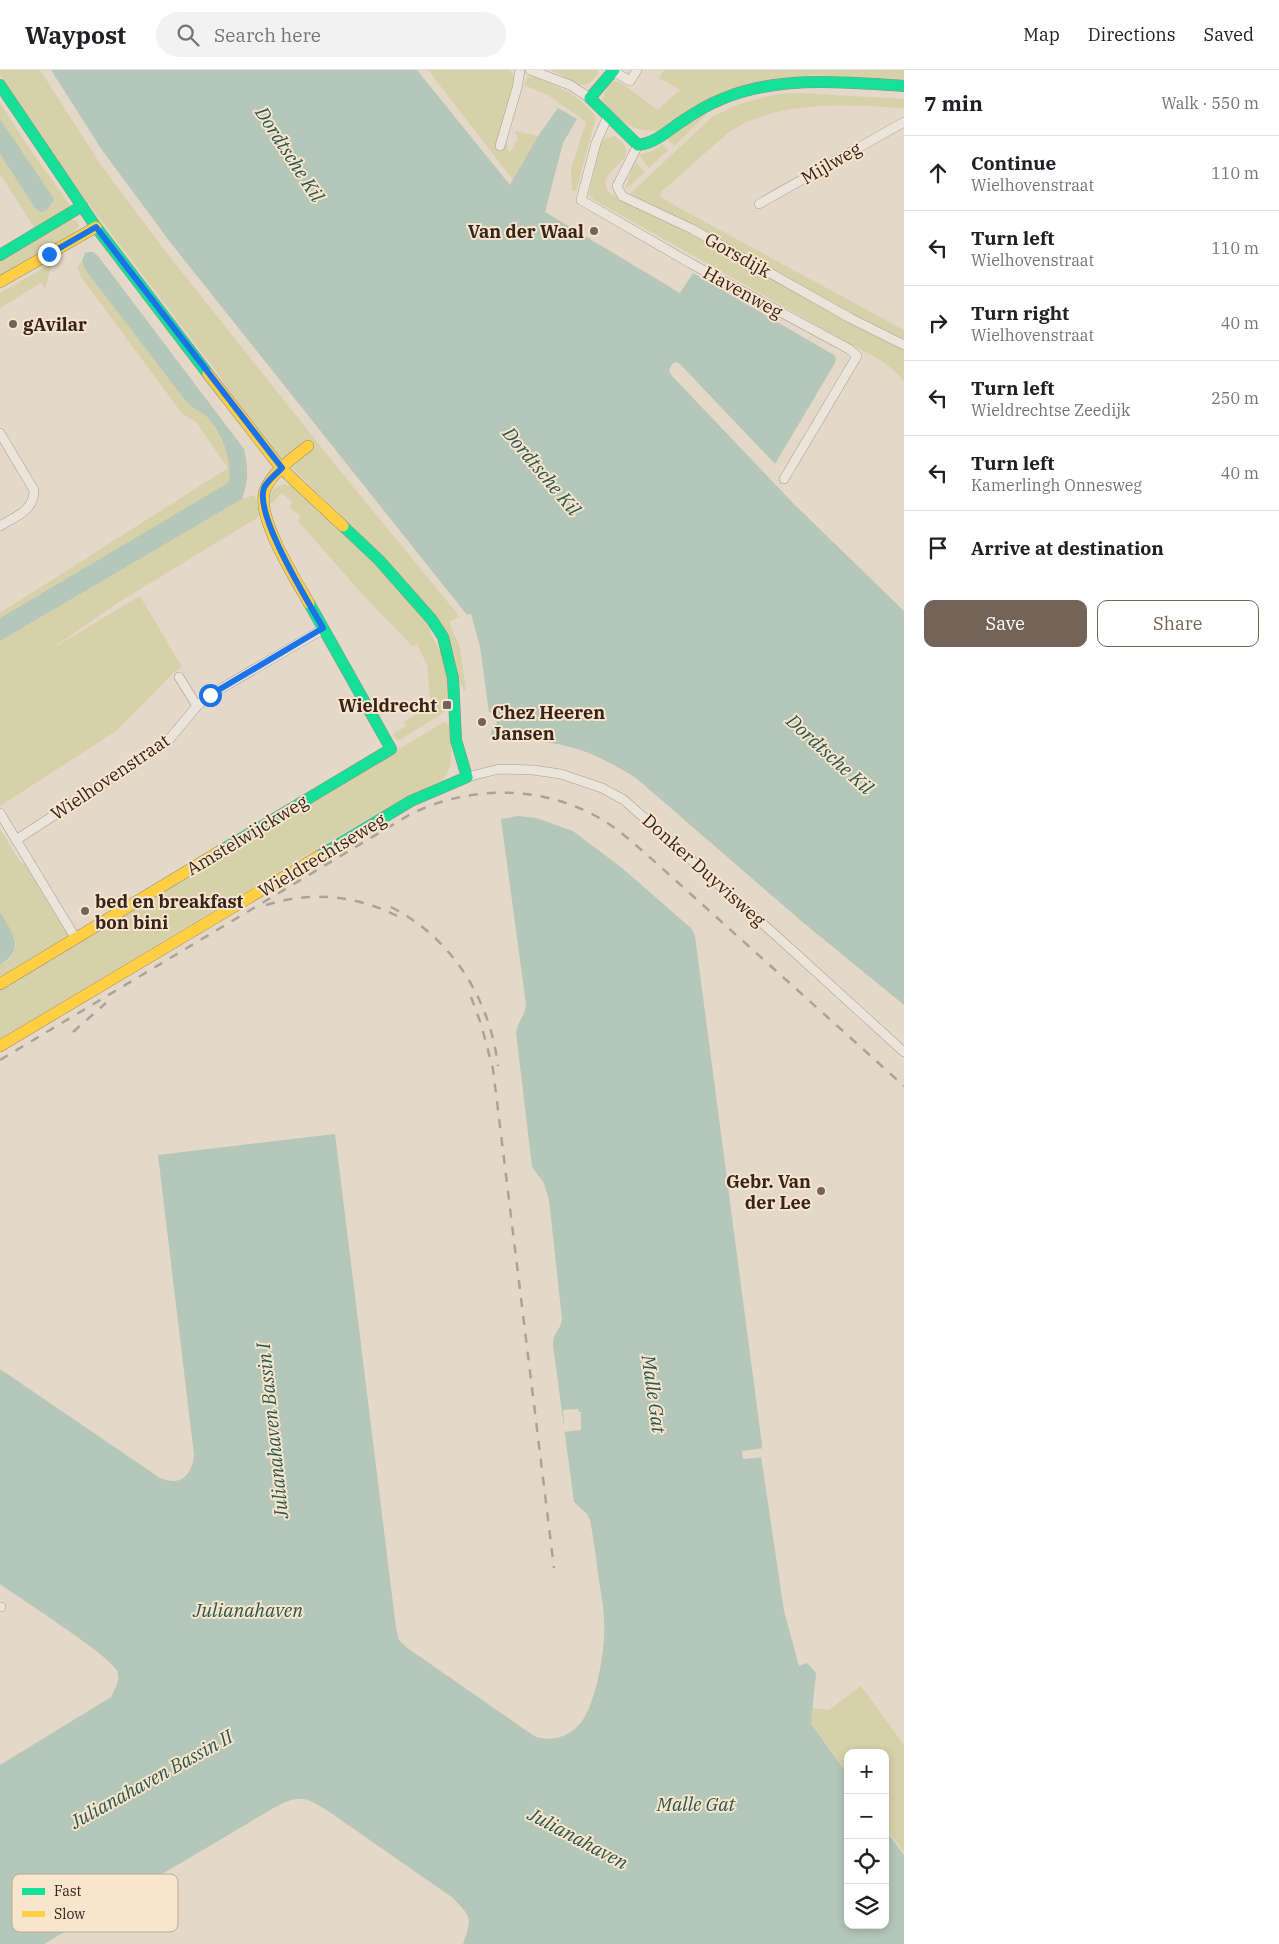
<!DOCTYPE html>
<meta charset="utf-8">
<style>
body{margin:0;font-family:"IBM Plex Serif",serif;background:#f2f2f2;color:#202124}
.controls{position:absolute;right:15px;bottom:15px;display:grid;overflow:hidden;border-radius:10px;box-shadow:0 2px 8px #0003}
.controls button{width:45px;height:45px;display:grid;place-items:center;padding:0;border:0;border-bottom:1px solid #e0e0e0;background:#fff;color:#202124;font:25px sans-serif}
.stop{position:absolute;width:15px;height:15px;margin:-11px;border:4px solid #1a73e8;border-radius:50%;background:#fff}
.stop.end{background:#1a73e8;border-color:#fff;box-shadow:0 1px 5px #0008}
.list{margin:0;padding:0;list-style:none}
h2{display:flex;justify-content:space-between;align-items:center;height:65px;margin:0;padding:0 20px;font-size:21px}
h2 small{font-size:16px;font-weight:400;color:#757577}
.list li{display:grid;grid-template-columns:32px 1fr auto;gap:15px;align-items:center;box-sizing:border-box;height:75px;padding:0 20px;border-top:1px solid #e0e0e0}
.list b{display:block;font-size:19px;white-space:nowrap}
.list p{margin:0;font-size:16px;white-space:nowrap;color:#757577}
.list em{font-size:16px;font-style:normal;color:#757577}
.actions{display:flex;gap:10px;padding:15px 20px}
.actions a{flex:1;padding:11px 0;border:1px solid #736358;border-radius:10px;text-align:center;font-size:18px;color:#736358}
.actions .main{background:#736358;color:#fff}
.icon{flex:none;width:28px;height:28px;fill:none;stroke:currentColor;stroke-width:2;stroke-linecap:round;stroke-linejoin:round}
.map{position:relative;flex:none;width:904px;height:1874px;overflow:hidden}
header{display:flex;align-items:center;gap:30px;box-sizing:border-box;height:70px;padding:0 25px;background:#fff;border-bottom:1px solid #e0e0e0}
header strong{font-size:24px}
nav{display:flex;gap:28px;margin-inline-start:auto;font-size:18px}
.search{width:350px;height:45px;background:#f2f2f2;display:flex;align-items:center;gap:12px;box-sizing:border-box;padding:0 18px;border-radius:28px;color:#757577;font-size:19px}
main{display:flex}
aside{flex:1;background:#fff}
.map>svg:first-child{display:block}
.green{fill:#d7d1aa}
.water{fill:#b5c7b9}
.pier{fill:#e4d8c8}
.lines{fill:none;stroke-linecap:round;stroke-linejoin:round}
.street-casing{stroke:#a89d92;stroke-width:10}
.fast-casing{stroke:#988d82;stroke-width:12}
.slow-casing{stroke:#988d82;stroke-width:12}
.street{stroke:#ebe4db;stroke-width:9}
.fast{stroke:#16e098;stroke-width:11}
.slow{stroke:#ffcf43;stroke-width:11}
.rail{stroke:#aaa39c;stroke-width:2.5;stroke-dasharray:9 9;stroke-linecap:butt}
.route{stroke:#1a73e8;stroke-width:6}
.poi-dot{fill:#736358;stroke:#f7e5cd;stroke-width:2}
.labels{text-anchor:middle;dominant-baseline:central;stroke-width:4;stroke-linejoin:round;paint-order:stroke}
.street-label{font-size:18px;fill:#36241b;stroke:#f7e5cd}
.poi-label{font-size:18px;font-weight:bold;fill:#36241b;stroke:#f7e5cd;text-anchor:end}
.water-label{font-size:19px;font-style:italic;fill:#29574e;stroke:#f7e5cd}
.key{fill:#f7e5cd;stroke:#bdab98;stroke-width:1}
.key-label{font-size:14px;fill:#36241b}
</style>
<header>
<strong>Waypost</strong>
<div class="search"><svg class="icon" aria-label="search" viewBox="0 0 24 24"><circle cx="10" cy="10" r="6"/><path d="M15 15l6 6"/></svg>Search here</div>
<nav><a>Map</a><a>Directions</a><a>Saved</a></nav>
</header>
<main>
<div class="map">
<svg width="904" height="1874" viewBox="0 0 904 1874">
<rect width="100%" height="100%" fill="#e4d8c8"/>
<!-- green -->
<g class="green">
<path d="M 0,0 L 40,0 L 101,95 L 166,182 L 337,397 L 460,547 L 449,552 L 460,578 L 466,620 L 463,620 L 463,616 L 461,616 L 455,588 L 447,564 L 380,483 L 288,394 L 254,358 L 218,304 L 75,116 L 9,19 L 0,5 Z"/>
<path d="M 428,0 L 510,0 L 515,7 L 503,52 L 509,84 L 518,69 L 515,61 L 538,66 L 513,110 Z"/>
<path d="M 550,0 L 599,0 C 587,29 569,7 550,0 Z"/>
<path d="M 664,0 L 904,0 L 904,11 L 816,5 L 777,9 L 658,61 C 633,62 615,50 602,29 L 608,17 L 614,11 L 621,13 L 658,40 L 675,24 L 681,20 L 659,8 Z"/>
<path d="M 532,7 C 556,14 581,26 596,47 L 576,121 L 572,121 L 571,99 L 586,52 L 548,25 L 524,15 L 527,8 Z"/>
<path d="M 799,23 L 904,29 L 904,38 C 847,35 779,29 729,62 L 661,122 L 660,126 L 672,134 L 904,260 L 904,272 L 630,124 L 712,47 L 737,35 L 757,29 L 779,24 Z"/>
<path d="M 0,32 L 25,72 L 72,138 L 36,160 L 0,104 L 0,84 L 35,138 L 52,135 L 54,131 L 0,49 Z"/>
<path d="M 707,42 L 705,46 L 674,76 L 667,68 Z"/>
<path d="M 615,66 L 625,75 L 626,86 L 609,104 L 605,113 L 607,120 L 611,124 L 717,177 L 904,278 L 904,311 C 892,297 880,289 863,281 L 594,130 L 589,124 L 590,118 L 600,75 L 606,68 Z"/>
<path d="M 662,74 L 668,80 L 649,98 L 639,85 L 652,81 Z"/>
<path d="M 634,90 L 645,102 L 627,118 L 626,117 Z"/>
<path d="M 67,150 L 76,150 L 79,156 L 71,166 L 0,208 L 0,191 Z"/>
<path d="M 82,192 L 84,198 L 178,321 L 211,351 L 221,369 L 229,390 L 231,399 L 229,413 L 0,548 L 0,543 L 228,398 L 196,352 L 183,344 L 178,338 L 81,207 L 77,197 L 79,194 Z"/>
<path d="M 52,193 L 45,219 L 41,213 L 0,238 L 0,223 Z"/>
<path d="M 284,414 L 293,417 L 371,490 L 429,556 L 430,562 L 439,579 L 444,584 L 448,605 L 449,639 L 400,670 L 396,669 L 393,664 L 406,656 L 404,652 L 431,636 L 427,595 L 417,574 L 413,577 L 363,525 L 298,451 L 301,447 L 289,436 L 293,432 L 281,423 L 272,434 L 269,431 C 269,422 275,417 284,414 Z"/>
<path d="M 255,425 L 260,446 L 119,532 L 48,581 L 140,526 L 182,597 L 173,603 L 116,661 L 0,736 L 0,571 L 242,429 Z"/>
<path d="M 444,652 L 450,655 C 451,671 455,701 441,711 L 406,727 L 360,753 L 0,969 L 0,918 Z"/>
<path d="M 0,759 L 20,792 L 25,794 L 68,865 L 67,870 L 0,909 L 0,895 L 10,889 L 16,876 L 15,869 L 0,842 Z"/>
<path d="M 861,1616 L 904,1675 L 904,1782 L 885,1756 L 885,1683 L 848,1683 L 848,1704 L 811,1652 L 812,1638 L 829,1640 Z"/>
</g>
<!-- water -->
<g class="water">
<path d="M 51,0 L 417,0 L 510,115 L 538,66 L 558,38 L 577,49 L 563,73 L 545,142 L 680,223 L 693,203 L 834,285 L 836,289 L 835,293 L 775,394 L 680,294 L 676,292 L 672,294 L 669,300 L 672,306 L 794,434 L 904,541 L 904,935 L 800,850 L 636,708 C 618,697 599,686 580,680 C 551,670 520,669 490,667 L 492,659 L 497,653 L 496,645 L 489,642 L 480,577 L 471,544 L 467,545 L 170,172 L 102,80 Z"/>
<path d="M 0,49 L 52,126 L 54,131 L 46,141 L 40,142 L 35,138 L 0,84 Z"/>
<path d="M 88,182 L 93,182 L 98,186 L 244,379 C 248,397 249,410 242,429 L 0,571 L 0,548 L 228,413 C 235,396 220,359 207,347 C 202,342 196,340 191,336 C 186,332 182,326 178,321 L 84,198 L 82,191 L 85,183 Z"/>
<path d="M 518,746 L 536,748 L 573,761 L 622,798 L 692,859 L 695,866 L 762,1375 L 761,1386 L 784,1541 L 799,1596 L 807,1593 L 816,1603 L 811,1653 L 848,1705 L 848,1855 L 885,1855 L 885,1759 L 904,1785 L 904,1874 L 463,1874 C 472,1848 472,1848 453,1828 L 328,1741 C 307,1728 301,1724 277,1736 L 44,1874 L 0,1874 L 0,1695 L 111,1627 C 115,1619 121,1610 117,1601 C 111,1586 19,1528 0,1514 L 0,1299 L 160,1408 C 181,1417 192,1405 194,1385 L 158,1085 L 335,1064 L 396,1558 L 399,1570 L 406,1577 L 534,1666 C 553,1673 573,1666 584,1648 C 597,1627 606,1576 604,1552 C 604,1538 601,1524 599,1510 C 596,1490 594,1470 590,1450 L 587,1444 L 574,1432 L 553,1275 C 553,1262 561,1260 562,1249 L 549,1130 L 544,1113 L 532,1097 L 516,962 C 518,952 525,945 526,935 L 501,749 Z"/>
<path d="M 0,842 C 12,863 27,878 0,895 Z"/>
</g>
<!-- pier -->
<g class="pier">
<path d="M 578,1339 L 579,1342 L 581,1342 L 581,1360 L 562,1362 L 561,1355 L 564,1355 L 563,1340 Z"/>
<path d="M 765,1378 L 764,1387 L 743,1389 L 742,1381 Z"/>
</g>
<g class="lines">
<!-- street casing -->
<g class="street-casing">
<g id="street">
<path d="M 530,0 L 570,15 L 590,28"/>
<path d="M 613,1 L 630,11 L 637,0"/>
<path d="M 608,46 L 596,73 L 581,130 L 690,193 L 849,279 L 857,286 L 784,409"/>
<path d="M 638,75 L 617,116 L 622,126 L 692,159 L 850,248 L 904,275"/>
<path d="M 500,76 L 517,18 L 520,0"/>
<path d="M 759,134 L 904,52"/>
<path d="M 0,363 L 34,420 C 34,441 16,446 0,456"/>
<path d="M 179,607 L 197,636"/>
<path d="M 467,707 L 499,699 L 533,700 L 561,704 L 602,718 L 624,730 L 781,870 L 904,982"/>
<path d="M 0,743 L 76,869"/>
<path d="M 16,770 L 167,672 L 197,636 L 210,625 L 323,559"/>
<path d="M 0,1537 L 1,1537"/>
</g>
</g>
<!-- fast casing -->
<g class="fast-casing">
<g id="fast">
<path d="M 614,0 L 590,28 L 638,75 C 656,73 667,61 681,52 C 694,43 707,35 722,29 C 779,5 844,12 904,16"/>
<path d="M 0,15 L 96,157 L 208,304"/>
<path d="M 0,185 L 82,136"/>
<path d="M 222,780 L 391,679 L 309,533"/>
<path d="M 319,786 L 411,731 L 467,707 L 456,670 L 453,608 L 443,567 L 432,550 L 379,490 L 343,456"/>
</g>
</g>
<!-- slow casing -->
<g class="slow-casing">
<g id="slow">
<path d="M 0,212 L 96,157"/>
<path d="M 208,304 L 281,398 L 343,456"/>
<path d="M 308,376 C 293,388 273,401 265,420 C 255,446 296,510 309,533"/>
<path d="M 0,914 L 222,780"/>
<path d="M 0,976 L 319,786"/>
</g>
</g>
<!-- street -->
<use href="#street" class="street"/>
<!-- fast -->
<use href="#fast" class="fast"/>
<!-- slow -->
<use href="#slow" class="slow"/>
<!-- rail -->
<g class="rail">
<path d="M 266,835 C 310,821 356,825 397,846"/>
<path d="M 391,837 C 452,868 490,929 498,996"/>
<path d="M 471,927 L 481,954 L 493,999 L 554,1498"/>
<path d="M 73,962 L 106,933"/>
<path d="M 0,990 L 409,745 C 472,713 550,715 609,754 C 625,765 639,778 654,791 L 904,1016"/>
</g>
</g>
<g class="lines">
<!-- route -->
<path class="route" d="M 49,184 L 96,157 L 282,398 C 276,404 267,411 264,418 C 254,445 309,533 323,558 L 210,625"/>
</g>
<!-- markers -->
<g class="poi-dot">
<circle cx="594" cy="161" r="5"/>
<circle cx="13" cy="254" r="5"/>
<rect x="442" y="630" width="10" height="10" rx="2.5"/>
<circle cx="482" cy="652" r="5"/>
<circle cx="85" cy="841" r="5"/>
<circle cx="821" cy="1121" r="5"/>
</g>
<g class="labels">
<!-- street labels -->
<g class="street-label">
<text transform="translate(831 93) rotate(-30)">Mijlweg</text>
<text transform="translate(738 185) rotate(29)">Gorsdijk</text>
<text transform="translate(743 222) rotate(29)">Havenweg</text>
<text transform="translate(110 707) rotate(-34)">Wielhovenstraat</text>
<text transform="translate(247 765) rotate(-31)">Amstelwijckweg</text>
<text transform="translate(322 785) rotate(-31)">Wieldrechtseweg</text>
<text transform="translate(704 800) rotate(42)">Donker Duyvisweg</text>
</g>
<!-- poi labels -->
<g class="poi-label">
<text x="584" y="161">Van der Waal</text>
<text x="23" y="254" text-anchor="start">gAvilar</text>
<text x="437" y="635">Wieldrecht</text>
<text x="492" y="642" text-anchor="start">Chez Heeren<tspan x="492" dy="21">Jansen</tspan></text>
<text x="95" y="831" text-anchor="start">bed en breakfast<tspan x="95" dy="21">bon bini</tspan></text>
<text x="811" y="1111">Gebr. Van<tspan x="811" dy="21">der Lee</tspan></text>
</g>
<!-- water labels -->
<g class="water-label">
<text transform="translate(290 84) rotate(57)">Dordtsche Kil</text>
<text transform="translate(542 401) rotate(50)">Dordtsche Kil</text>
<text transform="translate(830 684) rotate(42)">Dordtsche Kil</text>
<text transform="translate(654 1324) rotate(82)">Malle Gat</text>
<text transform="translate(272 1361) rotate(-96)">Julianahaven Bassin I</text>
<text x="248" y="1540">Julianahaven</text>
<text transform="translate(151 1709) rotate(-29)">Julianahaven Bassin II</text>
<text x="696" y="1734">Malle Gat</text>
<text transform="translate(578 1768) rotate(28)">Julianahaven</text>
</g>
</g>
<!-- legend -->
<rect x="12" y="1804" width="166" height="58" rx="8" class="key"/>
<rect x="22" y="1818" width="23" height="7" fill="#16e098"/>
<rect x="22" y="1841" width="23" height="6" fill="#ffcf43"/>
<g class="key-label">
<text x="54" y="1826">Fast</text>
<text x="54" y="1849">Slow</text>
</g>
</svg>
<div class="controls">
<button>+</button>
<button>−</button>
<button><svg class="icon" aria-label="locate" viewBox="0 0 24 24"><circle cx="12" cy="12" r="6"/><path d="M12 2v4M12 18v4M2 12h4M18 12h4"/></svg></button>
<button><svg class="icon" aria-label="layers" viewBox="0 0 24 24"><path d="M12 4l9 5-9 5-9-5zM3 14l9 5 9-5"/></svg></button>
</div>
<div class="stop" style="left:210px;top:625px"></div>
<div class="stop end" style="left:49px;top:184px"></div>
</div>
<aside>
<h2>7 min<small>Walk · 550 m</small></h2>
<ul class="list">
<li><svg class="icon" aria-label="ahead" viewBox="0 0 24 24"><path d="M12 20V5M6 11l6-6 6 6"/></svg><div><b>Continue</b><p>Wielhovenstraat</p></div><em>110 m</em></li>
<li><svg class="icon" aria-label="left" viewBox="0 0 24 24"><path d="M17 20v-9H6M10 6l-5 5 5 5"/></svg><div><b>Turn left</b><p>Wielhovenstraat</p></div><em>110 m</em></li>
<li><svg class="icon" aria-label="right" viewBox="0 0 24 24"><path d="M7 20v-9h11M14 6l5 5-5 5"/></svg><div><b>Turn right</b><p>Wielhovenstraat</p></div><em>40 m</em></li>
<li><svg class="icon" aria-label="left" viewBox="0 0 24 24"><path d="M17 20v-9H6M10 6l-5 5 5 5"/></svg><div><b>Turn left</b><p>Wieldrechtse Zeedijk</p></div><em>250 m</em></li>
<li><svg class="icon" aria-label="left" viewBox="0 0 24 24"><path d="M17 20v-9H6M10 6l-5 5 5 5"/></svg><div><b>Turn left</b><p>Kamerlingh Onnesweg</p></div><em>40 m</em></li>
<li><svg class="icon" aria-label="arrive" viewBox="0 0 24 24"><path d="M6 21V4h12l-3 4 3 4H6"/></svg><div><b>Arrive at destination</b></div></li>
</ul>
<div class="actions"><a class="main">Save</a><a>Share</a></div>
</aside>
</main>
